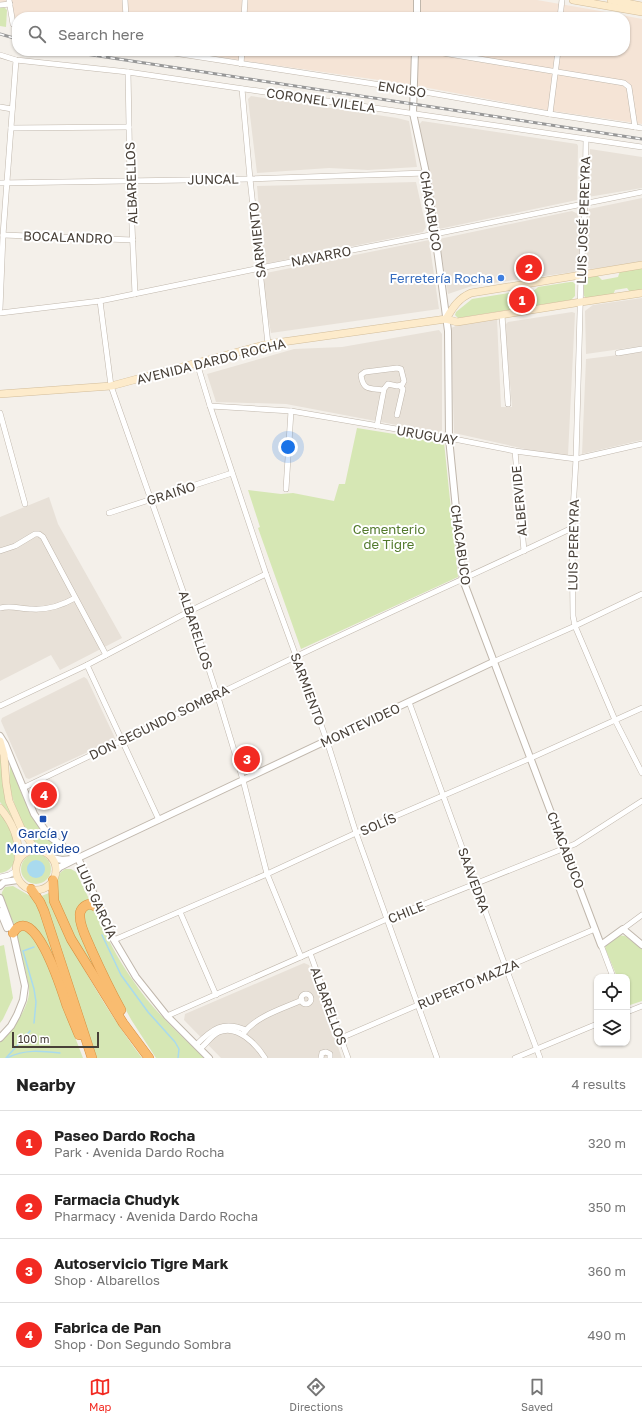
<!DOCTYPE html>
<meta charset="utf-8">
<style>
body{margin:0;font-family:"Golos Text",sans-serif;background:#f6f6f6;color:#222}
.controls{position:absolute;right:12px;bottom:12px;display:grid;overflow:hidden;border-radius:8px;box-shadow:0 1px 3px #0004}
.controls button{width:36px;height:36px;display:grid;place-items:center;padding:0;border:0;border-bottom:1px solid #e0e0e0;background:#fff;color:#222;font:20px sans-serif}
.scale{position:absolute;left:12px;bottom:10px;width:87px;box-sizing:border-box;padding-left:4px;border:2px solid #484038;border-top:0;font-size:11px;line-height:14px;white-space:nowrap;color:#484038;-webkit-text-stroke:3px #fff;paint-order:stroke}
.you{position:absolute;left:288px;top:447px;width:14px;height:14px;margin:-10px;border:3px solid #fff;border-radius:50%;background:#1a73e8;box-shadow:0 0 0 6px #1a73e833}
.badge{display:grid;place-items:center;width:26px;height:26px;border-radius:50%;background:#f22a22;color:#fff;font-size:13px;font-weight:700}
.pin{position:absolute;translate:-50% -50%;border:2px solid #fff;box-shadow:0 1px 4px #0006}
.list{margin:0;padding:0;list-style:none}
h2{display:flex;justify-content:space-between;align-items:center;height:52px;margin:0;padding:0 16px;font-size:17px}
h2 small{font-size:13px;font-weight:400;color:#767676}
.list li{display:grid;grid-template-columns:26px 1fr auto;gap:12px;align-items:center;box-sizing:border-box;height:64px;padding:0 16px;border-top:1px solid #e0e0e0}
.list b{display:block;font-size:15px;white-space:nowrap}
.list p{margin:0;font-size:13px;white-space:nowrap;color:#767676}
.list em{font-size:13px;font-style:normal;color:#767676}
.icon{flex:none;width:22px;height:22px;fill:none;stroke:currentColor;stroke-width:2;stroke-linecap:round;stroke-linejoin:round}
.map{position:relative;flex:none;width:642px;height:1058px;overflow:hidden}
.search{position:absolute;background:#fff;box-shadow:0 1px 3px #0004;left:12px;right:12px;top:12px;height:44px;display:flex;align-items:center;gap:10px;box-sizing:border-box;padding:0 14px;border-radius:16px;color:#767676;font-size:15px}
.sheet{height:308px;background:#fff}
nav{display:flex;justify-content:space-around;align-items:center;box-sizing:border-box;height:56px;border-top:1px solid #e0e0e0;background:#fff;font-size:11px;color:#767676}
nav a{display:grid;justify-items:center;gap:2px}
nav .on{color:#f22a22}
.map>svg:first-child{display:block}
.residential{fill:#e8e1d8}
.commercial{fill:#f5e4d6}
.green{fill:#d6e7b4}
.water{fill:#a9daee}
.lines{fill:none;stroke-linecap:round;stroke-linejoin:round}
.stream{stroke:#a9daee;stroke-width:1.5}
.minor-casing{stroke:#c0b7ac;stroke-width:6}
.tertiary-casing{stroke:#c0b7ac;stroke-width:8}
.secondary-casing{stroke:#d2bd9b;stroke-width:8}
.motorway-casing{stroke:#d88f3f;stroke-width:10}
.minor{stroke:#fff;stroke-width:5}
.tertiary{stroke:#fff;stroke-width:6}
.secondary{stroke:#fdebcb;stroke-width:7}
.motorway{stroke:#f9bc70;stroke-width:9}
.rail-casing{stroke:#989898;stroke-width:3}
.rail{stroke:#fff;stroke-width:1.5;stroke-dasharray:4.5;stroke-linecap:butt}
.shop-dot{fill:#3f7fe0;stroke:#fff;stroke-width:1.5}
.transit-dot{fill:#1a4fb4;stroke:#fff;stroke-width:1.5}
.labels{text-anchor:middle;dominant-baseline:central;stroke-width:4;stroke-linejoin:round;paint-order:stroke}
.street-label{font-size:13px;fill:#484038;stroke:#fff}
.shop-label{font-size:13px;fill:#366cbe;stroke:#fff;text-anchor:end}
.park-label{font-size:13px;fill:#52792c;stroke:#fff}
.transit-label{font-size:13px;fill:#164399;stroke:#fff}
</style>
<div class="map">
<svg width="642" height="1058" viewBox="0 0 642 1058">
<rect width="100%" height="100%" fill="#f4f0ea"/>
<!-- residential -->
<g class="residential">
<path d="M 251,96 L 397,118 L 409,121 L 417,167 L 368,170 L 329,168 L 257,173 L 248,99 Z"/>
<path d="M 422,121 L 577,144 L 578,146 L 577,200 L 439,229 L 419,125 Z"/>
<path d="M 590,149 L 642,157 L 642,188 L 588,197 Z"/>
<path d="M 416,182 L 426,227 L 423,232 L 264,264 L 257,186 Z"/>
<path d="M 642,198 L 642,263 L 591,269 L 586,267 L 589,209 Z"/>
<path d="M 572,211 L 578,214 L 581,271 L 472,286 L 448,294 L 439,239 Z"/>
<path d="M 429,240 L 439,309 L 271,333 L 261,277 L 266,273 Z"/>
<path d="M 642,298 L 642,346 L 586,354 L 585,311 L 593,305 Z"/>
<path d="M 572,312 L 575,313 L 568,455 L 565,458 L 454,433 L 451,328 L 458,325 L 497,319 L 501,407 L 512,407 L 505,325 L 508,322 Z"/>
<path d="M 439,330 L 442,334 L 442,430 L 439,433 L 286,404 L 216,402 L 207,374 L 294,349 L 342,347 Z"/>
<path d="M 642,352 L 642,440 L 582,454 L 586,359 Z"/>
<path d="M 49,497 L 58,524 L 122,638 L 60,670 L 51,655 L 0,681 L 0,517 Z"/>
<path d="M 84,677 L 87,679 L 115,738 L 114,740 L 29,779 L 26,778 L 1,721 L 2,718 Z"/>
<path d="M 304,963 L 309,965 L 342,1058 L 221,1058 L 184,1020 L 185,1014 Z"/>
</g>
<!-- commercial -->
<path class="commercial" d="M 0,0 L 537,0 L 606,12 L 642,19 L 642,124 L 546,110 L 407,84 L 238,60 L 184,51 L 625,51 L 625,17 L 17,17 L 17,23 L 15,22 L 12,2 L 0,2 Z"/>
<!-- green -->
<g class="green">
<path d="M 0,7 L 4,7 L 7,10 L 6,27 L 0,26 Z"/>
<path d="M 642,268 L 642,290 L 630,292 L 627,288 L 615,290 L 613,295 L 586,298 L 584,296 L 583,281 L 588,277 L 597,275 L 602,280 L 618,277 L 620,271 Z"/>
<path d="M 570,282 L 573,282 L 575,284 L 575,296 L 571,300 L 458,318 L 455,315 L 456,312 L 472,299 L 509,293 C 516,296 534,293 538,287 Z"/>
<path d="M 357,428 L 444,442 L 458,577 L 301,649 L 258,528 L 260,527 L 248,490 L 281,494 L 293,493 L 334,501 L 339,484 L 345,484 Z"/>
<path d="M 0,752 L 3,777 L 18,826 L 17,827 L 11,816 L 0,802 Z"/>
<path d="M 10,765 C 19,786 27,811 41,830 C 48,840 61,844 66,854 L 65,855 C 55,857 54,848 46,845 C 43,844 39,844 36,844 C 24,831 13,804 10,787 C 9,779 10,772 10,765 Z"/>
<path d="M 0,813 C 5,820 12,829 14,838 C 18,852 17,871 0,873 Z"/>
<circle cx="36" cy="869" r="15"/>
<path d="M 65,869 L 71,869 L 76,872 L 91,903 L 79,907 L 99,978 L 82,953 L 56,900 L 56,888 L 57,878 L 61,872 Z"/>
<path d="M 13,886 L 32,897 L 36,902 L 63,978 L 37,934 L 15,926 L 1,897 L 2,892 L 5,887 Z"/>
<path d="M 49,893 L 49,901 C 75,956 105,1009 142,1058 L 96,1058 L 39,897 Z"/>
<path d="M 86,908 L 93,908 L 95,912 C 106,935 117,958 132,979 C 151,1009 179,1033 204,1058 L 156,1058 L 132,1021 L 109,980 L 83,924 L 84,910 Z"/>
<path d="M 26,928 L 37,942 L 56,983 L 57,990 L 83,1058 L 0,1058 L 0,1042 C 12,1032 30,1006 29,990 C 28,975 20,953 16,938 L 16,932 Z"/>
<path d="M 618,935 L 625,936 L 642,949 L 642,1001 L 630,1005 L 627,1002 L 627,977 L 617,977 L 605,948 L 607,944 Z"/>
<path d="M 4,945 L 13,998 L 3,1019 L 0,1023 L 0,946 Z"/>
</g>
<!-- water -->
<circle class="water" cx="36" cy="869" r="9"/>
<g class="lines">
<!-- stream -->
<g class="stream">
<path d="M 102,935 L 121,975 L 148,1012 L 175,1042 L 179,1049 L 178,1058"/>
<path d="M 34,1023 L 36,1002 L 34,989 L 23,951 L 34,947"/>
<path d="M 6,1058 L 30,1031"/>
<path d="M 7,1058 C 24,1049 42,1051 60,1053"/>
</g>
<!-- minor casing -->
<g class="minor-casing">
<g id="minor">
<path d="M 9,0 L 13,24 L 17,27"/>
<path d="M 125,0 L 126,17"/>
<path d="M 0,5 L 10,4"/>
<path d="M 244,17 L 245,0"/>
<path d="M 560,17 L 562,0"/>
<path d="M 161,51 L 413,90 L 550,114 L 642,128"/>
<path d="M 431,51 L 624,83 L 629,87 L 635,127"/>
<path d="M 0,55 L 16,60 L 128,72 L 642,147"/>
<path d="M 241,64 L 242,51"/>
<path d="M 128,72 L 130,180 L 135,294"/>
<path d="M 242,89 L 250,179 L 268,344"/>
<path d="M 0,107 L 12,109"/>
<path d="M 550,114 L 558,51"/>
<path d="M 11,128 L 129,127"/>
<path d="M 586,139 L 585,203 L 581,275 L 576,459 L 572,528 L 573,616 L 575,626 L 615,720 L 642,773"/>
<path d="M 0,183 L 250,179 L 426,173"/>
<path d="M 3,235 L 133,240"/>
<path d="M 100,301 L 111,386 L 190,611 L 217,694 L 243,780 L 267,874 L 301,957"/>
<path d="M 0,309 L 3,235 L 16,60"/>
<path d="M 0,313 L 100,301 L 260,268 L 435,234 L 642,192"/>
<path d="M 502,315 L 508,404"/>
<path d="M 618,353 L 642,349"/>
<path d="M 197,363 L 210,406 L 266,574 L 327,741 L 356,833 L 437,1058"/>
<path d="M 210,406 L 291,411 L 449,438 L 515,451 L 576,459 L 642,444"/>
<path d="M 0,413 L 25,504"/>
<path d="M 397,415 L 403,389 L 400,386"/>
<path d="M 377,426 L 384,389 L 388,384 L 397,386 L 402,385 L 404,381 L 401,369 L 397,368 L 365,372 L 361,375 C 363,391 370,388 384,390"/>
<path d="M 515,451 L 524,551"/>
<path d="M 286,489 L 291,411"/>
<path d="M 109,513 L 232,473"/>
<path d="M 0,551 L 15,546 L 35,534 L 39,534 L 43,537 L 106,655"/>
<path d="M 0,608 C 11,605 21,609 32,609 C 48,610 61,606 75,598"/>
<path d="M 493,662 L 575,626 L 642,594"/>
<path d="M 87,665 L 159,820"/>
<path d="M 409,702 L 506,968 L 540,1058"/>
<path d="M 0,706 L 87,665 L 190,611 L 266,574"/>
<path d="M 23,788 C 114,745 204,700 295,657 C 387,613 480,572 572,528"/>
<path d="M 0,877 L 9,875 L 16,871"/>
<path d="M 180,912 L 216,995"/>
<path d="M 623,929 L 642,915"/>
<path d="M 114,940 L 267,874 L 356,833 L 531,758 L 642,708"/>
<path d="M 601,945 L 613,977"/>
<path d="M 310,953 L 348,1058"/>
<circle cx="306" cy="999" r="5"/>
<path d="M 627,1012 L 642,1006"/>
<path d="M 167,1016 L 387,919 L 575,844 L 642,801"/>
<path d="M 243,1034 C 256,1016 282,1009 302,1000"/>
<path d="M 341,1038 L 595,929"/>
<path d="M 196,1045 C 212,1029 223,1020 246,1030"/>
<path d="M 200,1049 C 206,1044 212,1035 219,1032 C 237,1024 256,1044 265,1058"/>
<path d="M 321,1058 L 322,1053 L 326,1052 L 330,1054 L 330,1058"/>
<path d="M 515,1058 L 597,1024"/>
</g>
</g>
<!-- tertiary casing -->
<g class="tertiary-casing">
<g id="tertiary">
<path d="M 417,17 L 417,0"/>
<path d="M 415,51 L 413,113 L 426,173 L 435,234 L 448,331 L 449,438 L 463,580 L 601,945 L 623,929 L 642,945"/>
<path d="M 0,736 L 5,744 L 34,814 L 49,836 L 78,858 L 114,940 L 136,977 L 167,1016 L 209,1058"/>
<path d="M 52,858 L 62,860 L 72,859"/>
<path d="M 56,871 L 60,867 L 78,858 L 493,662"/>
<path d="M 0,886 L 4,882 L 18,880"/>
<path d="M 0,898 L 13,933 L 25,986 L 23,1000 L 17,1015 L 11,1026 L 0,1038"/>
<path d="M 0,911 L 7,928"/>
</g>
</g>
<!-- secondary casing -->
<g class="secondary-casing">
<g id="secondary">
<path d="M 573,0 L 642,12"/>
<path d="M 611,0 L 642,6"/>
<path d="M 446,319 C 453,307 459,298 471,293 L 642,265"/>
<path d="M 0,394 L 111,386 L 268,344 L 446,319 L 457,322 L 581,302 L 642,293"/>
<path d="M 0,741 L 4,755 L 6,783 L 9,801 L 21,828 L 35,849"/>
<path d="M 0,808 C 13,823 20,839 18,859"/>
<circle cx="36" cy="870" r="20"/>
</g>
</g>
<!-- motorway casing -->
<g class="motorway-casing">
<g id="motorway">
<path d="M 53,880 L 54,901 L 71,939 L 123,1023 L 149,1058"/>
<path d="M 31,889 L 40,902 L 44,911 L 92,1058"/>
<path d="M 99,908 L 90,904 C 84,905 79,910 80,917 C 80,927 87,939 91,949 C 100,969 110,990 121,1010"/>
<path d="M 13,933 C 34,899 63,994 67,1006 C 71,1016 75,1025 79,1035"/>
</g>
</g>
<!-- minor -->
<use href="#minor" class="minor"/>
<!-- tertiary -->
<use href="#tertiary" class="tertiary"/>
<!-- secondary -->
<use href="#secondary" class="secondary"/>
<!-- motorway -->
<use href="#motorway" class="motorway"/>
<!-- rail casing -->
<g class="rail-casing">
<g id="rail">
<path d="M 0,34 L 17,39"/>
<path d="M 66,51 L 642,139"/>
</g>
</g>
<!-- rail -->
<use href="#rail" class="rail"/>
</g>
<!-- markers -->
<circle class="shop-dot" cx="501" cy="278" r="4"/>
<rect class="transit-dot" x="39" y="815" width="8" height="8" rx="2"/>
<g class="labels">
<!-- street labels -->
<g class="street-label">
<text transform="translate(402 89) rotate(9)">ENCISO</text>
<text transform="translate(321 100) rotate(8)">CORONEL VILELA</text>
<text transform="translate(213 179) rotate(-1)">JUNCAL</text>
<text transform="translate(131 183) rotate(-92)">ALBARELLOS</text>
<text transform="translate(431 211) rotate(81)">CHACABUCO</text>
<text transform="translate(583 220) rotate(-88)">LUIS JOSÉ PEREYRA</text>
<text transform="translate(68 237) rotate(2)">BOCALANDRO</text>
<text transform="translate(257 240) rotate(-96)">SARMIENTO</text>
<text transform="translate(321 256) rotate(-11)">NAVARRO</text>
<text transform="translate(211 361) rotate(-14)">AVENIDA DARDO ROCHA</text>
<text transform="translate(427 435) rotate(10)">URUGUAY</text>
<text transform="translate(171 493) rotate(-18)">GRAIÑO</text>
<text transform="translate(519 501) rotate(-95)">ALBERVIDE</text>
<text transform="translate(461 545) rotate(82)">CHACABUCO</text>
<text transform="translate(573 545) rotate(-89)">LUIS PEREYRA</text>
<text transform="translate(196 630) rotate(72)">ALBARELLOS</text>
<text transform="translate(308 689) rotate(70)">SARMIENTO</text>
<text transform="translate(159 722) rotate(-26)">DON SEGUNDO SOMBRA</text>
<text transform="translate(360 725) rotate(-25)">MONTEVIDEO</text>
<text transform="translate(378 824) rotate(-23)">SOLÍS</text>
<text transform="translate(566 850) rotate(69)">CHACABUCO</text>
<text transform="translate(474 880) rotate(70)">SAAVEDRA</text>
<text transform="translate(97 901) rotate(66)">LUIS GARCÍA</text>
<text transform="translate(406 912) rotate(-22)">CHILE</text>
<text transform="translate(468 984) rotate(-23)">RUPERTO MAZZA</text>
<text transform="translate(329 1006) rotate(70)">ALBARELLOS</text>
</g>
<!-- shop labels -->
<g class="shop-label">
<text x="493" y="278">Ferretería Rocha</text>
</g>
<!-- park labels -->
<g class="park-label">
<text x="389" y="529">Cementerio<tspan x="389" dy="15">de Tigre</tspan></text>
</g>
<!-- transit labels -->
<g class="transit-label">
<text x="43" y="833">García y<tspan x="43" dy="15">Montevideo</tspan></text>
</g>
</g>
</svg>
<div class="controls">
<button><svg class="icon" aria-label="locate" viewBox="0 0 24 24"><circle cx="12" cy="12" r="6"/><path d="M12 2v4M12 18v4M2 12h4M18 12h4"/></svg></button>
<button><svg class="icon" aria-label="layers" viewBox="0 0 24 24"><path d="M12 4l9 5-9 5-9-5zM3 14l9 5 9-5"/></svg></button>
</div>
<div class="scale">100 m</div>
<div class="you"></div>
<div class="pin badge" style="left:522px;top:300px">1</div>
<div class="pin badge" style="left:529px;top:268px">2</div>
<div class="pin badge" style="left:247px;top:759px">3</div>
<div class="pin badge" style="left:44px;top:795px">4</div>
<div class="search"><svg class="icon" aria-label="search" viewBox="0 0 24 24"><circle cx="10" cy="10" r="6"/><path d="M15 15l6 6"/></svg>Search here</div>
</div>
<section class="sheet">
<h2>Nearby<small>4 results</small></h2>
<ul class="list">
<li><span class="badge">1</span><div><b>Paseo Dardo Rocha</b><p>Park · Avenida Dardo Rocha</p></div><em>320 m</em></li>
<li><span class="badge">2</span><div><b>Farmacia Chudyk</b><p>Pharmacy · Avenida Dardo Rocha</p></div><em>350 m</em></li>
<li><span class="badge">3</span><div><b>Autoservicio Tigre Mark</b><p>Shop · Albarellos</p></div><em>360 m</em></li>
<li><span class="badge">4</span><div><b>Fabrica de Pan</b><p>Shop · Don Segundo Sombra</p></div><em>490 m</em></li>
</ul>
</section>
<nav>
<a class="on"><svg class="icon" aria-label="map" viewBox="0 0 24 24"><path d="M3 6l6-2 6 2 6-2v14l-6 2-6-2-6 2zM9 4v14M15 6v14"/></svg>Map</a>
<a><svg class="icon" aria-label="directions" viewBox="0 0 24 24"><path d="M12 3l9 9-9 9-9-9zM9 14v-3h6M13 9l2 2-2 2"/></svg>Directions</a>
<a><svg class="icon" aria-label="saved" viewBox="0 0 24 24"><path d="M7 4h10v16l-5-4-5 4z"/></svg>Saved</a>
</nav>
